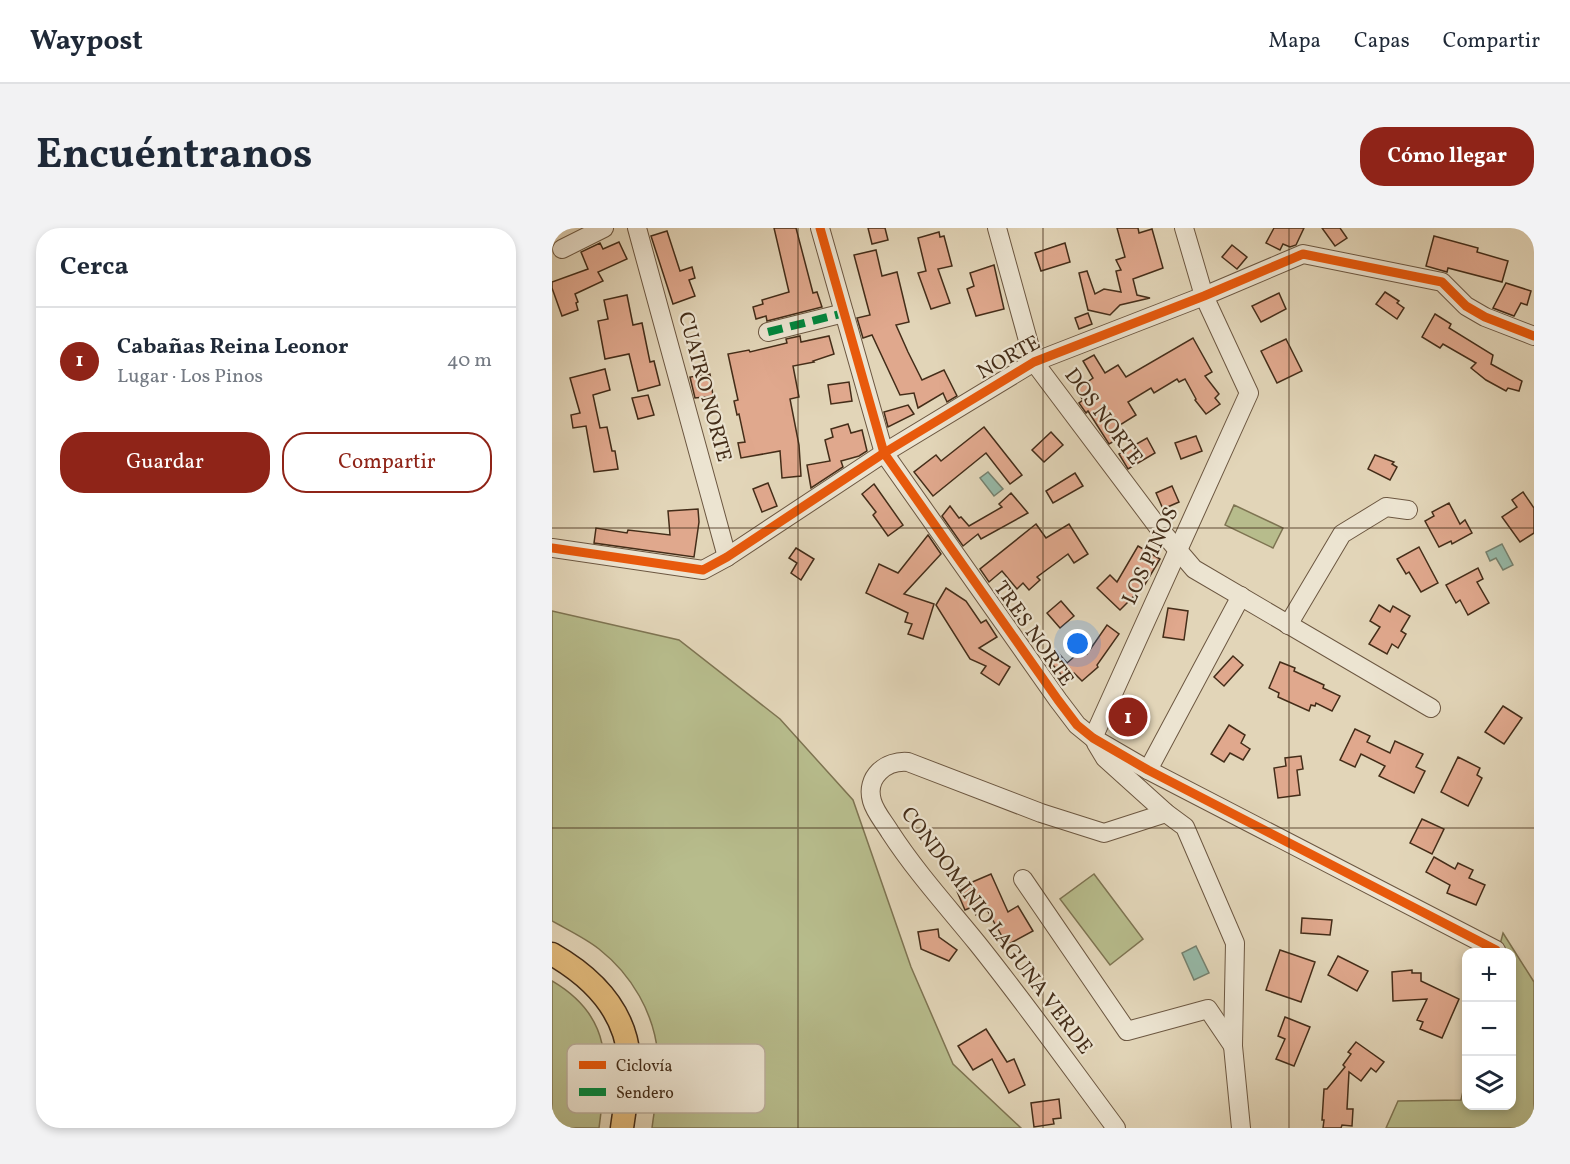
<!DOCTYPE html>
<html lang="es">
<meta charset="utf-8">
<style>
body{margin:0;font-family:Vollkorn,serif;background:#f2f2f3;color:#1f2937}
.controls{position:absolute;right:18px;bottom:18px;display:grid;overflow:hidden;border-radius:12px;box-shadow:0 3px 9px #0003}
.controls button{width:54px;height:54px;display:grid;place-items:center;padding:0;border:0;border-bottom:2px solid #e0e1e3;background:#fff;color:#1f2937;font:30px sans-serif}
.you{position:absolute;left:526px;top:416px;width:21px;height:21px;margin:-15px;border:4px solid #fff;border-radius:50%;background:#1a73e8;box-shadow:0 0 0 9px #1a73e833}
.badge{display:grid;place-items:center;width:39px;height:39px;border-radius:50%;background:#8f2418;color:#fff;font-size:20px;font-weight:700}
.pin{position:absolute;translate:-50% -50%;border:3px solid #fff;box-shadow:0 2px 6px #0006}
.list{margin:0;padding:0;list-style:none}
h2{display:flex;justify-content:space-between;align-items:center;height:78px;margin:0;padding:0 24px;font-size:26px}
h2 small{font-size:20px;font-weight:400;color:#747a83}
.list li{display:grid;grid-template-columns:39px 1fr auto;gap:18px;align-items:center;box-sizing:border-box;height:108px;padding:0 24px;border-top:2px solid #e0e1e3}
.list b{display:block;font-size:22px;white-space:nowrap}
.list p{margin:0;font-size:20px;white-space:nowrap;color:#747a83}
.list em{font-size:20px;font-style:normal;color:#747a83}
.actions{display:flex;gap:12px;padding:18px 24px}
.actions a{flex:1;padding:14px 0;border:2px solid #8f2418;border-radius:24px;text-align:center;font-size:21px;color:#8f2418}
.actions .main{background:#8f2418;color:#fff}
.icon{flex:none;width:33px;height:33px;fill:none;stroke:currentColor;stroke-width:2;stroke-linecap:round;stroke-linejoin:round}
.map{position:relative;flex:none;width:982px;height:900px;overflow:hidden;border-radius:24px}
header{display:flex;align-items:center;gap:36px;box-sizing:border-box;height:84px;padding:0 30px;background:#fff;border-bottom:2px solid #e0e1e3}
header strong{font-size:28px}
nav{display:flex;gap:33px;margin-inline-start:auto;font-size:21px}
.intro{display:flex;align-items:center;justify-content:space-between;box-sizing:border-box;height:144px;padding:0 36px}
h1{margin:0;font-size:42px}
.button{padding:15px 27px;border-radius:24px;background:#8f2418;color:#fff;font-size:21px;font-weight:700}
main{display:flex;gap:36px;padding:0 36px}
aside{flex:1;background:#fff;border-radius:24px;box-shadow:0 3px 9px #0003}
.map>svg:first-child{display:block}
.green{fill:#b7bc8c;stroke:#7e7452;stroke-width:1.5}
.water{fill:#96b9a8;stroke:#75816f;stroke-width:1.5}
.lines{fill:none;stroke-linecap:round;stroke-linejoin:round}
.stream{stroke:#75816f;stroke-width:4.5}
.building{fill:#e0a88d;stroke:#442d19;stroke-width:1.5}
.minor-casing{stroke:#6c5741;stroke-width:20}
.major-casing{stroke:#442d19;stroke-width:25}
.minor{stroke:#ece4d1;stroke-width:18}
.major{stroke:#e1ba7c;stroke-width:22}
.quiet{stroke:#00873e;stroke-width:8;stroke-dasharray:15 8;stroke-linecap:butt}
.cycleway-casing{stroke:#ece4d1;stroke-width:13}
.cycleway{stroke:#e8590c;stroke-width:9}
.grid{fill:none;stroke:#442d19;stroke-width:1.5;stroke-opacity:0.55}
.labels{text-anchor:middle;dominant-baseline:central;stroke-width:4.5;stroke-linejoin:round;paint-order:stroke}
.street-label{font-size:21px;fill:#442d19;stroke:#ece4d1}
.key{fill:#ece4d1;stroke:#baad9a;stroke-width:1.5}
.key-label{font-size:16px;fill:#442d19}
</style>
<header>
<strong>Waypost</strong>
<nav><a>Mapa</a><a>Capas</a><a>Compartir</a></nav>
</header>
<div class="intro"><h1>Encuéntranos</h1><a class="button">Cómo llegar</a></div>
<main>
<aside>
<h2>Cerca<small></small></h2>
<ul class="list">
<li><span class="badge">1</span><div><b>Cabañas Reina Leonor</b><p>Lugar · Los Pinos</p></div><em>40 m</em></li>
</ul>
<div class="actions"><a class="main">Guardar</a><a>Compartir</a></div>
</aside>
<div class="map">
<svg width="982" height="900" viewBox="0 0 982 900">
<rect width="100%" height="100%" fill="#e2d5b8"/>
<filter id="stains"><feTurbulence type="fractalNoise" baseFrequency=".00333" numOctaves="4"/><feColorMatrix values="0 0 0 0 .2 0 0 0 0 .09 0 0 0 0 .02 0 0 0 .5 -.17"/></filter>
<radialGradient id="worn" r=".72"><stop offset=".6" stop-color="#630" stop-opacity="0"/><stop offset="1" stop-color="#630" stop-opacity=".3"/></radialGradient>
<!-- green -->
<g class="green">
<path d="M 682,277 L 731,300 L 721,320 L 673,297 Z"/>
<path d="M 0,383 L 127,412 L 228,491 L 301,572 L 359,739 L 401,836 L 469,900 L 100,900 C 103,876 108,851 106,827 C 102,785 80,747 47,721 C 33,710 16,702 0,693 Z"/>
<path d="M 542,646 L 591,711 L 558,737 L 508,671 Z"/>
<path d="M 951,705 L 982,754 L 982,900 L 834,900 L 846,873 L 909,872 L 914,850 L 915,878 L 960,878 L 960,724 L 946,724 Z"/>
<path d="M 0,753 C 63,790 55,837 47,900 L 0,900 Z"/>
</g>
<!-- water -->
<g class="water">
<path d="M 436,244 L 451,261 L 442,268 L 428,250 Z"/>
<path d="M 950,316 L 961,337 L 951,342 L 944,330 L 938,333 L 934,324 Z"/>
<path d="M 644,718 L 657,745 L 642,752 L 630,725 Z"/>
</g>
<g class="lines">
<!-- stream -->
<path class="stream" d="M 0,5 L 10,0"/>
</g>
<!-- building -->
<g class="building">
<path d="M 222,0 L 244,0 L 261,65 L 265,64 L 270,79 L 215,93 L 214,88 L 204,91 L 201,79 L 211,76 L 210,72 L 237,64 Z"/>
<path d="M 316,0 L 333,0 L 336,12 L 320,16 Z"/>
<path d="M 565,0 L 586,0 L 587,5 L 600,1 L 611,40 L 581,51 L 585,67 L 598,70 L 568,77 L 558,87 L 536,82 L 527,45 L 535,43 L 543,66 L 552,61 L 569,64 L 564,43 L 569,42 L 564,32 L 573,29 Z"/>
<path d="M 722,0 L 752,0 L 744,17 L 738,19 L 731,16 L 728,22 L 714,15 Z"/>
<path d="M 770,0 L 788,0 L 795,10 L 783,18 Z"/>
<path d="M 115,3 L 128,43 L 140,39 L 143,50 L 137,52 L 143,68 L 121,76 L 99,8 Z"/>
<path d="M 387,4 L 388,9 L 392,8 L 400,38 L 386,41 L 398,75 L 379,81 L 366,45 L 374,43 L 366,10 Z"/>
<path d="M 882,8 L 926,20 L 925,24 L 956,33 L 950,54 L 896,40 L 895,44 L 874,38 Z"/>
<path d="M 67,14 L 75,31 L 46,44 L 51,53 L 23,66 L 26,74 L 24,75 L 26,82 L 10,88 L 0,60 L 0,54 L 36,41 L 29,24 L 48,15 L 51,21 Z"/>
<path d="M 513,15 L 518,34 L 489,43 L 483,25 Z"/>
<path d="M 680,17 L 695,29 L 685,41 L 670,29 Z"/>
<path d="M 324,22 L 330,48 L 345,44 L 357,94 L 344,97 L 356,124 L 370,152 L 392,142 L 405,168 L 395,174 L 391,165 L 366,180 L 362,165 L 348,167 L 320,107 L 311,110 L 305,90 L 318,87 L 302,27 Z"/>
<path d="M 442,37 L 452,81 L 424,88 L 415,61 L 422,58 L 418,45 Z"/>
<path d="M 954,55 L 979,63 L 975,77 L 969,75 L 962,88 L 941,80 Z"/>
<path d="M 833,64 L 847,73 L 845,75 L 852,80 L 845,91 L 824,76 Z"/>
<path d="M 727,65 L 734,81 L 709,94 L 700,78 Z"/>
<path d="M 75,67 L 81,97 L 90,95 L 98,134 L 102,133 L 108,157 L 86,163 L 77,126 L 53,131 L 46,93 L 56,91 L 52,72 Z"/>
<path d="M 536,85 L 540,96 L 527,101 L 523,90 Z"/>
<path d="M 883,86 L 899,96 L 897,100 L 941,127 L 939,136 L 970,153 L 967,163 L 956,160 L 954,163 L 934,152 L 919,140 L 924,135 L 891,116 L 888,120 L 870,109 Z"/>
<path d="M 248,108 L 249,114 L 277,108 L 282,126 L 261,133 L 262,134 L 241,138 L 247,169 L 238,171 L 247,217 L 249,248 L 230,250 L 228,223 L 189,230 L 186,215 L 193,214 L 187,186 L 185,187 L 182,173 L 186,172 L 176,126 L 197,122 L 198,124 L 235,115 L 234,111 Z"/>
<path d="M 641,110 L 660,144 L 653,148 L 667,166 L 663,170 L 668,176 L 654,186 L 643,172 L 644,171 L 633,151 L 627,154 L 625,151 L 602,165 L 599,160 L 576,174 L 584,187 L 563,200 L 568,210 L 557,216 L 536,183 L 534,185 L 527,175 L 531,172 L 524,162 L 541,150 L 531,133 L 542,127 L 553,145 L 566,137 L 574,149 Z"/>
<path d="M 734,111 L 750,143 L 725,155 L 709,123 Z"/>
<path d="M 53,141 L 58,162 L 41,167 L 48,200 L 55,199 L 60,223 L 63,223 L 66,241 L 42,244 L 34,198 L 21,200 L 19,187 L 28,185 L 18,150 Z"/>
<path d="M 158,146 L 161,168 L 143,170 L 138,149 Z"/>
<path d="M 297,154 L 300,173 L 279,176 L 276,157 Z"/>
<path d="M 96,167 L 102,187 L 86,191 L 80,170 Z"/>
<path d="M 356,177 L 362,186 L 336,199 L 332,184 Z"/>
<path d="M 296,196 L 299,205 L 310,202 L 315,223 L 307,228 L 289,233 L 291,239 L 259,260 L 255,237 L 278,233 L 273,212 L 281,209 L 279,201 Z"/>
<path d="M 432,199 L 470,247 L 458,256 L 434,225 L 381,268 L 362,244 L 384,227 L 389,233 Z"/>
<path d="M 499,204 L 511,217 L 492,234 L 480,222 Z"/>
<path d="M 644,208 L 650,223 L 629,231 L 623,215 Z"/>
<path d="M 595,210 L 603,225 L 576,241 L 567,226 Z"/>
<path d="M 823,227 L 842,234 L 840,236 L 845,239 L 838,252 L 816,241 Z"/>
<path d="M 523,245 L 531,258 L 501,275 L 494,263 Z"/>
<path d="M 216,255 L 225,278 L 210,284 L 201,261 Z"/>
<path d="M 322,256 L 351,297 L 336,308 L 321,287 L 324,284 L 310,266 Z"/>
<path d="M 620,258 L 627,274 L 611,281 L 604,265 Z"/>
<path d="M 971,264 L 982,280 L 982,305 L 968,314 L 950,289 L 965,279 L 960,272 Z"/>
<path d="M 459,265 L 476,285 L 429,311 L 426,306 L 411,318 L 390,288 L 398,278 L 407,290 L 409,289 L 417,298 L 450,279 L 447,276 Z"/>
<path d="M 897,275 L 908,296 L 913,292 L 920,305 L 900,316 L 899,313 L 887,319 L 873,293 L 882,288 L 880,284 Z"/>
<path d="M 146,281 L 147,294 L 142,329 L 42,315 L 44,300 L 75,305 L 76,302 L 118,307 L 116,283 Z"/>
<path d="M 484,296 L 494,310 L 517,296 L 536,326 L 522,335 L 516,326 L 485,349 L 488,352 L 477,362 L 471,355 L 465,361 L 450,343 L 437,354 L 428,341 Z"/>
<path d="M 376,307 L 389,326 L 352,366 L 382,376 L 371,411 L 356,406 L 360,396 L 353,394 L 356,385 L 314,365 L 327,336 L 346,345 Z"/>
<path d="M 586,318 L 608,331 L 592,358 L 568,382 L 545,360 L 558,347 L 565,354 Z"/>
<path d="M 867,319 L 886,355 L 869,364 L 857,344 L 854,346 L 845,331 Z"/>
<path d="M 244,320 L 262,331 L 249,352 L 239,345 L 245,335 L 237,330 Z"/>
<path d="M 926,340 L 931,351 L 925,354 L 937,375 L 916,387 L 908,372 L 904,375 L 894,357 Z"/>
<path d="M 394,360 L 414,373 L 429,395 L 434,392 L 445,409 L 427,420 L 458,439 L 447,457 L 429,445 L 434,438 L 418,431 L 384,377 Z"/>
<path d="M 509,373 L 522,388 L 508,400 L 495,385 Z"/>
<path d="M 827,377 L 838,384 L 841,378 L 858,388 L 849,403 L 854,406 L 846,420 L 840,416 L 835,426 L 817,416 L 828,399 L 818,393 Z"/>
<path d="M 616,380 L 636,383 L 632,412 L 611,409 Z"/>
<path d="M 555,397 L 567,406 L 545,437 L 546,439 L 530,453 L 522,445 L 514,452 L 494,429 L 503,421 L 515,435 L 531,421 L 535,426 Z"/>
<path d="M 681,428 L 691,437 L 672,458 L 662,449 Z"/>
<path d="M 728,434 L 743,440 L 742,443 L 772,457 L 771,460 L 788,468 L 780,483 L 764,475 L 763,478 L 759,477 L 757,483 L 726,469 L 727,465 L 717,460 Z"/>
<path d="M 572,470 L 593,479 L 581,508 L 559,498 Z"/>
<path d="M 951,478 L 970,490 L 952,516 L 933,504 Z"/>
<path d="M 677,497 L 693,507 L 689,515 L 698,521 L 691,532 L 678,525 L 672,534 L 659,526 Z"/>
<path d="M 803,501 L 818,508 L 815,514 L 838,525 L 843,513 L 871,526 L 864,539 L 873,543 L 862,565 L 827,548 L 833,538 L 809,526 L 803,539 L 788,532 Z"/>
<path d="M 749,528 L 751,541 L 745,542 L 748,567 L 726,570 L 722,540 L 734,538 L 733,530 Z"/>
<path d="M 906,529 L 928,540 L 925,547 L 930,550 L 916,578 L 889,564 Z"/>
<path d="M 870,591 L 892,601 L 880,626 L 858,615 Z"/>
<path d="M 882,629 L 903,641 L 906,635 L 921,642 L 917,650 L 933,657 L 924,677 L 895,665 L 898,657 L 874,644 Z"/>
<path d="M 439,646 L 456,684 L 466,678 L 481,703 L 455,717 L 435,682 L 424,687 L 420,679 L 413,682 L 404,661 Z"/>
<path d="M 750,690 L 780,692 L 778,707 L 749,705 Z"/>
<path d="M 386,701 L 387,709 L 405,722 L 397,733 L 369,721 L 366,704 Z"/>
<path d="M 728,722 L 763,734 L 749,774 L 714,762 Z"/>
<path d="M 786,728 L 816,743 L 805,763 L 776,747 Z"/>
<path d="M 860,742 L 860,745 L 869,745 L 869,753 L 907,771 L 890,810 L 868,801 L 871,794 L 865,792 L 875,771 L 841,773 L 840,744 Z"/>
<path d="M 733,789 L 758,799 L 742,838 L 724,831 L 733,811 L 726,808 Z"/>
<path d="M 434,801 L 455,834 L 462,831 L 473,857 L 457,865 L 440,831 L 421,842 L 406,818 Z"/>
<path d="M 804,814 L 832,834 L 824,844 L 819,840 L 809,853 L 797,844 L 795,881 L 801,881 L 800,898 L 790,897 L 789,900 L 771,900 L 772,892 L 770,892 L 772,861 L 775,861 L 793,839 L 791,837 L 799,826 L 796,824 Z"/>
<path d="M 507,871 L 509,890 L 501,891 L 502,896 L 482,899 L 479,875 Z"/>
</g>
<g class="lines">
<!-- minor casing -->
<g class="minor-casing">
<g id="minor">
<path d="M 85,0 L 175,329"/>
<path d="M 268,0 L 332,225 L 506,472 L 525,497 L 541,510 L 596,542 L 944,722"/>
<path d="M 445,0 L 482,134 L 606,299 L 642,341 L 879,480"/>
<path d="M 10,21 L 52,0"/>
<path d="M 216,104 L 292,85"/>
<path d="M 0,320 L 151,342 L 175,329 L 332,225 L 482,134 L 652,68 L 751,26 L 890,54 L 914,78 L 933,89 L 982,108"/>
<path d="M 736,397 L 790,306 L 834,279 L 856,282"/>
<path d="M 541,510 L 697,165 L 652,68 L 632,0"/>
<path d="M 544,515 L 553,530 L 614,585 L 633,599 L 683,715 L 681,818 L 689,900"/>
<path d="M 596,542 L 689,368"/>
<path d="M 471,651 L 575,803 L 656,781 L 681,818"/>
<path d="M 564,900 C 518,838 473,775 425,715 C 395,678 364,644 338,604 C 332,594 323,584 320,573 C 313,549 334,532 356,534 L 489,585 L 552,605 L 614,585"/>
</g>
</g>
<!-- major casing -->
<g class="major-casing">
<path id="major" d="M 0,726 C 40,749 73,782 77,830 C 78,853 73,877 70,900"/>
</g>
<!-- minor -->
<use href="#minor" class="minor"/>
<!-- major -->
<use href="#major" class="major"/>
<!-- quiet -->
<path class="quiet" d="M 216,104 L 292,85"/>
<!-- cycleway casing -->
<g class="cycleway-casing">
<g id="cycleway">
<path d="M 268,0 L 332,225 L 506,472 L 525,497 L 541,510 L 596,542 L 944,722"/>
<path d="M 0,320 L 151,342 L 175,329 L 332,225 L 482,134 L 652,68 L 751,26 L 890,54 L 914,78 L 933,89 L 982,108"/>
</g>
</g>
<!-- cycleway -->
<use href="#cycleway" class="cycleway"/>
</g>
<!-- grid -->
<path class="grid" d="M 246,0 L 246,900M 491,0 L 491,900M 737,0 L 737,900M 0,300 L 982,300M 0,600 L 982,600"/>
<g class="labels">
<!-- street labels -->
<g class="street-label">
<text transform="translate(457 130) rotate(-29)">NORTE</text>
<text transform="translate(152 159) rotate(75)">CUATRO NORTE</text>
<text transform="translate(551 189) rotate(53)">DOS NORTE</text>
<text transform="translate(599 328) rotate(-65)">LOS PINOS</text>
<text transform="translate(481 406) rotate(55)">TRES NORTE</text>
<text transform="translate(444 703) rotate(53)">CONDOMINIO LAGUNA VERDE</text>
</g>
</g>
<!-- legend -->
<rect x="15" y="816" width="198" height="69" rx="9" class="key"/>
<rect x="27" y="833" width="27" height="8" fill="#e8590c"/>
<rect x="27" y="860" width="27" height="8" fill="#00873e"/>
<g class="key-label">
<text x="64" y="843">Ciclovía</text>
<text x="64" y="870">Sendero</text>
</g>
<rect width="100%" height="100%" filter="url(#stains)"/>
<rect width="100%" height="100%" fill="url(#worn)"/>
</svg>
<div class="controls">
<button>+</button>
<button>−</button>
<button><svg class="icon" aria-label="layers" viewBox="0 0 24 24"><path d="M12 4l9 5-9 5-9-5zM3 14l9 5 9-5"/></svg></button>
</div>
<div class="you"></div>
<div class="pin badge" style="left:576px;top:489px">1</div>
</div>
</main>
